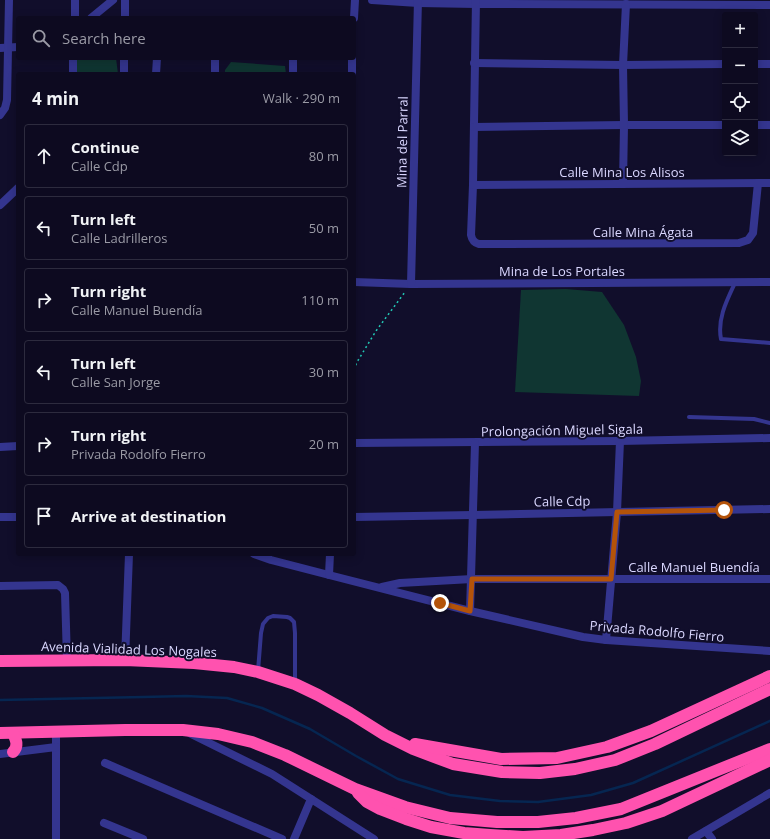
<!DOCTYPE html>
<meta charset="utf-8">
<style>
body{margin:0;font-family:"Open Sans",sans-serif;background:#1b182d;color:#f1f3f6}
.controls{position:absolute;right:12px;top:12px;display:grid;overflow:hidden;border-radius:4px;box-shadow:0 2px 10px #0003}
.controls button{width:36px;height:36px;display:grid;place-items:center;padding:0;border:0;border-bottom:1px solid #2d2b3e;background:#0d0a20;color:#f1f3f6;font:20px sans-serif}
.stop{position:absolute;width:12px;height:12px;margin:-9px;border:3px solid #b45309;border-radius:50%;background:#fff}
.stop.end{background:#b45309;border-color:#fff;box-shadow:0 1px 4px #0008}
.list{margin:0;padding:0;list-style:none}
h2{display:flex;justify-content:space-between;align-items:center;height:52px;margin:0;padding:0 16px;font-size:17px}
h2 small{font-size:13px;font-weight:400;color:#9a9aa5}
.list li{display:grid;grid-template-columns:26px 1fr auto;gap:12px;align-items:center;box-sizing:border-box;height:64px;margin:0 8px 8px;padding:0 8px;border:1px solid #2d2b3e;border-radius:4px}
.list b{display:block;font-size:15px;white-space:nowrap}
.list p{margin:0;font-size:13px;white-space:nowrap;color:#9a9aa5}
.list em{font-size:13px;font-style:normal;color:#9a9aa5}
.icon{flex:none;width:22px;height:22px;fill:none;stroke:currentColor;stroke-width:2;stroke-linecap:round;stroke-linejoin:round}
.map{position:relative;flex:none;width:770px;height:839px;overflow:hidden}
.search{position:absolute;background:#0d0a20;box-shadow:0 2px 10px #0003;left:16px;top:16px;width:340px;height:44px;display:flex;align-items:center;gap:10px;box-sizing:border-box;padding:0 14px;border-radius:4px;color:#9a9aa5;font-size:15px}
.panel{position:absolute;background:#0d0a20;box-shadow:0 2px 10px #0003;left:16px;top:72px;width:340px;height:484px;border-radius:4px}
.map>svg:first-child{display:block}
.green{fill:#103632}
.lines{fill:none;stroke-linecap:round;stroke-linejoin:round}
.stream{stroke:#062651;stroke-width:2.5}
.path{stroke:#22c8b5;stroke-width:1.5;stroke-dasharray:2 3;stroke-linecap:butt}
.lane{stroke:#34358f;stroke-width:4}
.street{stroke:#34358f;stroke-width:8}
.highway{stroke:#ff52af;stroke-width:12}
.route{stroke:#b45309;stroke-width:5}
.labels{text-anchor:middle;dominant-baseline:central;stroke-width:4;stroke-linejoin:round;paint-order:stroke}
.street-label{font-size:13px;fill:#dad7ff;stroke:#110e2b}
</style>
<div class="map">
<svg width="770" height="839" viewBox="0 0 770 839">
<rect width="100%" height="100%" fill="#110e2b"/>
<!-- green -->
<g class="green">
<path d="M 76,58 L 116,58 L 118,74 L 75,74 Z"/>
<path d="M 231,62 L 285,66 L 286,74 L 225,74 L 225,70 Z"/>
<path d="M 566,289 L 602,292 L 624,325 L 636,357 L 641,381 L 639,396 L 515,392 L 521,290 Z"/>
</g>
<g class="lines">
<!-- stream -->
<path class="stream" d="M 0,700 L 143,697 L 186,696 L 227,698 L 262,708 L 310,729 L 356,756 L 398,779 L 450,795 L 500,801 L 538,802 L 591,795 L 633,783 L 770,721"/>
<!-- path -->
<path class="path" d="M 354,370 L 357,362 L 376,331 L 405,292"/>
<!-- lane -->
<g class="lane">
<path d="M 735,283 C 727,300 717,319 721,339 L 770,343"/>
<path d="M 689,417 L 754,419 L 770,423"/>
<path d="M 258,671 L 261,633 L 263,624 L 268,618 L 273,616 L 287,617 L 290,618 L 294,622 L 295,633 L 295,682"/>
</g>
<!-- street -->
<g class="street">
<path d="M 372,0 L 418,3 L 476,4 L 770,5"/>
<path d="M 476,0 L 473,185 L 471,235 C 472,240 474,243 479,244 L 739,243 L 748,240 L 753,233 L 758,183"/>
<path d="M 75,18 L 75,0"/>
<path d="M 91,18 L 113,0"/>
<path d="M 125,18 L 125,0"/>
<path d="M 354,18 L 355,0"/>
<path d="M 0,48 L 18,47"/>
<path d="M 352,58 L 352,74"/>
<path d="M 474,63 L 623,65 L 725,64"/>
<path d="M 755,64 L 770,64"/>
<path d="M 73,74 L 73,58"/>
<path d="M 124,74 L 124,58"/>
<path d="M 156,74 L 157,58"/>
<path d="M 215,74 L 215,58"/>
<path d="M 293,74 L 293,58"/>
<path d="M 0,115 L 5,108 L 7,100 L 9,0"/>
<path d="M 755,125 L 770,125"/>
<path d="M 474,127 L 624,125 L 725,125"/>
<path d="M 623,184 L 624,125 L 623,65 L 626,4"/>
<path d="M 473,185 L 770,183"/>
<path d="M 0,205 L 18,188"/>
<path d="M 354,282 L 411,284 L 770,282"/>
<path d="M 411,284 L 418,0"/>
<path d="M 354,443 L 620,441 L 770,438"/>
<path d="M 0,447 L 18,446"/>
<path d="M 0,517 L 18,517"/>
<path d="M 354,517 L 473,515 L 770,509"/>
<path d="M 254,554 L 271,560 L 329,575 L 470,611 L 583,637 L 606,640 L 770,651"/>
<path d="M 329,575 L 330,554"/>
<path d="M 0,586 L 58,585 L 63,589 L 65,593 L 67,660"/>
<path d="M 382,587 L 400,583 L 472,579 L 770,579"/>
<path d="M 470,611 L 475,443"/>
<path d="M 606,640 L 617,512 L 620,441"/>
<path d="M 125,660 L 129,554"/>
<path d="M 56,731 L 56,839"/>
<path d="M 191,734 L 272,774 L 374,839"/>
<path d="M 0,754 L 56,747"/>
<path d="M 105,763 L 282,839"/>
<path d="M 104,823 L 143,839"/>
<path d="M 706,831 L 712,839"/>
<path d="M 294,839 L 311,799"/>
<path d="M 692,839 L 770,793"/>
</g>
<!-- highway -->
<g class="highway">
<path d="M 0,661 L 125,660 L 194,663 L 234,667 L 258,672 L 295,684 L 318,695 L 350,713 L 385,735 L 413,749 L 453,764 L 502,772 L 540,773 L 575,769 L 615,760 L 655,744 L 770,689"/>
<path d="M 0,733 L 125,730 L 183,730 L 218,734 L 252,742 L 285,755 L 355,789 L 405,807 L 450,818 L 497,822 L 538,822 L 576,818 L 621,809 L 770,749"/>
<path d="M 13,733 C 16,740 19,746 13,752"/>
<path d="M 415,744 L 501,759 L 557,758 L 607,747 L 651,731 L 770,676"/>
<path d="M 358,793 L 367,802 L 380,809 L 406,819 L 431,827 L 464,833 L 490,835 L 523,837 L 561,835 L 593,830 L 626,823 L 662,811 L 770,760"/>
</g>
</g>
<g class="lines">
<!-- route -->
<path class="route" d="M 440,603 L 470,611 L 472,579 L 611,579 L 617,512 L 724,510"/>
</g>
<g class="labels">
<!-- street labels -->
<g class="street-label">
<text transform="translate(402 142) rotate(-89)">Mina del Parral</text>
<text x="622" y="172">Calle Mina Los Alisos</text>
<text x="643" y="232">Calle Mina Ágata</text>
<text x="562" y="271">Mina de Los Portales</text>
<text transform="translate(562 430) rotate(-1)">Prolongación Miguel Sigala</text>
<text transform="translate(562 501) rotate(-1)">Calle Cdp</text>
<text x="694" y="567">Calle Manuel Buendía</text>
<text transform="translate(657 631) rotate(5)">Privada Rodolfo Fierro</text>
<text transform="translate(129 649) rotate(2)">Avenida Vialidad Los Nogales</text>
</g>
</g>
</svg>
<div class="controls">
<button>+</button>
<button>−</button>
<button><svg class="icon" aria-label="locate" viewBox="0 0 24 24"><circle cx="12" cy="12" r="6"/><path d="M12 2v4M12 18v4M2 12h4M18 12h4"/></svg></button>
<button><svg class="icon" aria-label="layers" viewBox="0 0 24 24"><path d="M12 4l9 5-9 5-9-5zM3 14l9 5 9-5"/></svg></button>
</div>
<div class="stop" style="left:724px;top:510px"></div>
<div class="stop end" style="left:440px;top:603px"></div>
<div class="search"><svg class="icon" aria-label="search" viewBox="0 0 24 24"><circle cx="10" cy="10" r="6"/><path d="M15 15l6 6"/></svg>Search here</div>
<section class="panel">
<h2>4 min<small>Walk · 290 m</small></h2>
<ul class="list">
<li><svg class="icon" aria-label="ahead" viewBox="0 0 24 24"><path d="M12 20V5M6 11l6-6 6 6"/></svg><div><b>Continue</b><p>Calle Cdp</p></div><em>80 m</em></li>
<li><svg class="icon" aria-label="left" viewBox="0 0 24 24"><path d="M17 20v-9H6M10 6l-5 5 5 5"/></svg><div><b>Turn left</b><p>Calle Ladrilleros</p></div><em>50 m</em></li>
<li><svg class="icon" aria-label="right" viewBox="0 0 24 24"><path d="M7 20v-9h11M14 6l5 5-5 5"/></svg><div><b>Turn right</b><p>Calle Manuel Buendía</p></div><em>110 m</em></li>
<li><svg class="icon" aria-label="left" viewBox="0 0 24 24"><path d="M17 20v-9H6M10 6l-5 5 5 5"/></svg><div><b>Turn left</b><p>Calle San Jorge</p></div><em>30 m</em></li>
<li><svg class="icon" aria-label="right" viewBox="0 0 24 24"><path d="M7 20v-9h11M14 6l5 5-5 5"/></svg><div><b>Turn right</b><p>Privada Rodolfo Fierro</p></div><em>20 m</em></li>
<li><svg class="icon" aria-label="arrive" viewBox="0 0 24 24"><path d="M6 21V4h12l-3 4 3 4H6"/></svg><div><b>Arrive at destination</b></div></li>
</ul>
</section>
</div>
